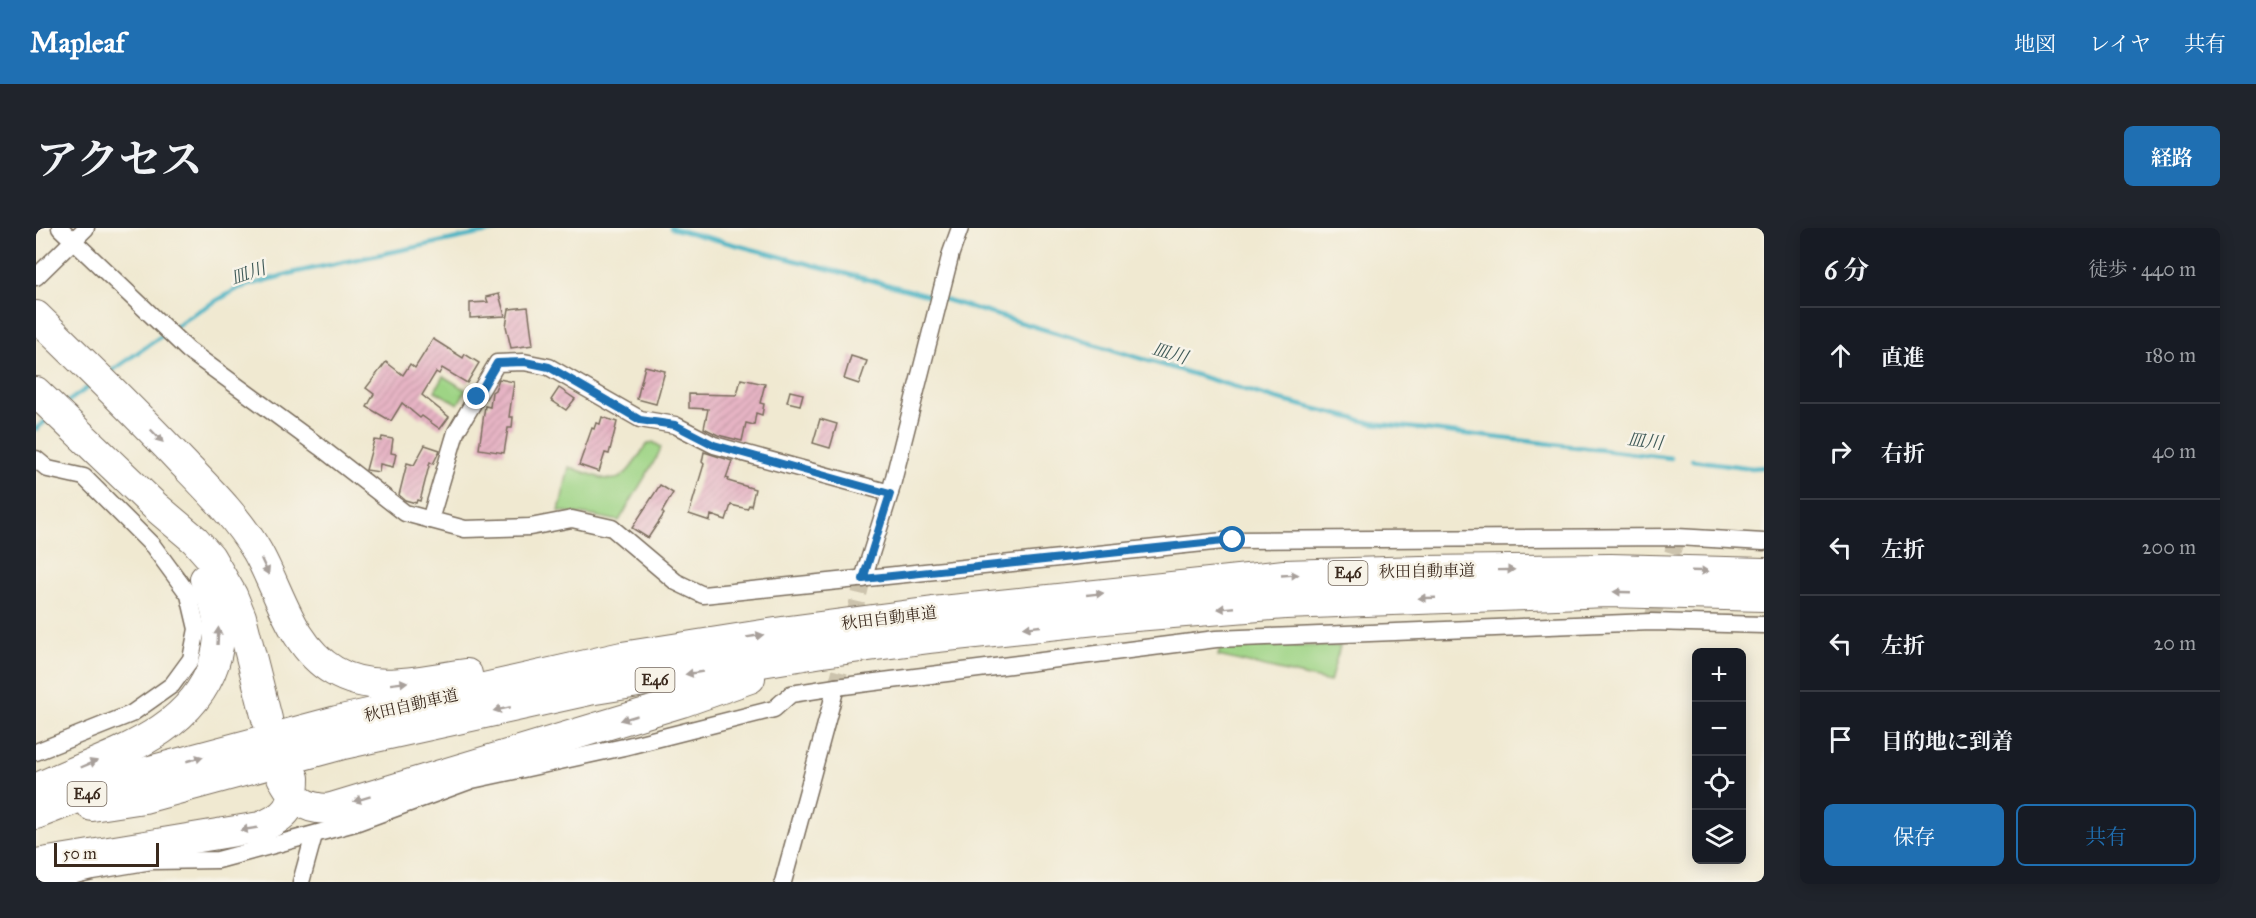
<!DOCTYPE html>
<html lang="ja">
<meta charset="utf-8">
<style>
body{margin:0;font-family:"IM FELL Great Primer","Noto Serif JP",serif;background:#20242c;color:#f1f3f6}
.controls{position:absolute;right:18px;bottom:18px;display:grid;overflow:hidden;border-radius:9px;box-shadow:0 3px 15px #0003}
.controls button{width:54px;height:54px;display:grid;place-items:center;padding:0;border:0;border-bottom:2px solid #363941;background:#171b24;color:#f1f3f6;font:30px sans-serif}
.scale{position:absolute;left:18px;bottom:15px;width:105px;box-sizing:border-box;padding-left:6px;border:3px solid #3b2a1e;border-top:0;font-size:16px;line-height:21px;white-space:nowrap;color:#3b2a1e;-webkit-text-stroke:4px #f7f3e8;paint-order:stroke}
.stop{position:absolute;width:18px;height:18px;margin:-14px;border:4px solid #1f6fb2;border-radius:50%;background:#fff}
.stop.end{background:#1f6fb2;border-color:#fff;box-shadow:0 2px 6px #0008}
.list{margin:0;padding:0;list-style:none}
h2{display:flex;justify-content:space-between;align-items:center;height:78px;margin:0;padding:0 24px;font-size:26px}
h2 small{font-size:20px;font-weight:400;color:#9ea1a6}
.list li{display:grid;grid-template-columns:39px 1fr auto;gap:18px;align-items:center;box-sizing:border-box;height:96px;padding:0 24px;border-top:2px solid #363941}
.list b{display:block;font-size:22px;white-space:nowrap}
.list em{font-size:20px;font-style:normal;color:#9ea1a6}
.actions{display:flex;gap:12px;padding:18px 24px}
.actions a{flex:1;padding:14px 0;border:2px solid #1f6fb2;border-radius:9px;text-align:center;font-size:21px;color:#1f6fb2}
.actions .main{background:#1f6fb2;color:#fff}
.icon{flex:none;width:33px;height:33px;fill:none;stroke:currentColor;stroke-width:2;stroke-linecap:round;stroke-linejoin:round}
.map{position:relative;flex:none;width:1728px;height:654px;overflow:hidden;border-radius:9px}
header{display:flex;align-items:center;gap:36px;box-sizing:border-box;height:84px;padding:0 30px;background:#1f6fb2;color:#fff}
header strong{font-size:28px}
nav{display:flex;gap:33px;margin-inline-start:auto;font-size:21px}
.intro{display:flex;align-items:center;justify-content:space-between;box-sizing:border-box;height:144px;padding:0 36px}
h1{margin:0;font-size:42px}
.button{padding:15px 27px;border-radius:9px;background:#1f6fb2;color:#fff;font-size:21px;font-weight:700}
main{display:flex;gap:36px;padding:0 36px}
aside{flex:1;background:#171b24;border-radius:9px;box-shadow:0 3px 15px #0003}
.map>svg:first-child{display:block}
.grass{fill:#9ed485;stroke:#6c7f52;stroke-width:1.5}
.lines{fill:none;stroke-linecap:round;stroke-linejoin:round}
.stream{stroke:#46b2c3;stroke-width:4.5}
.building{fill:url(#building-hatch)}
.minor-tunnel{stroke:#ccc3ad;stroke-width:16;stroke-dasharray:16 8;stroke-linecap:butt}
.minor-casing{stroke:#7a6d5d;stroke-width:19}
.motorway-casing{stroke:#7a6d5d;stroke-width:32}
.minor{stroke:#fff;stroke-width:16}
.motorway{stroke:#fff;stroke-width:30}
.oneway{fill:#a79f9a}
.route{stroke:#1f6fb2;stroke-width:8}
.labels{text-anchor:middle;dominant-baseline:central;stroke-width:5;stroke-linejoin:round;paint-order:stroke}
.shield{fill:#f7f3e8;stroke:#73665b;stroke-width:1.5}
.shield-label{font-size:15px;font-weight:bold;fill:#3b2a1e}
.street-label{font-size:16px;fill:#3b2a1e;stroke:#f7f3e8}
.water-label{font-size:18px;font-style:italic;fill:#3f5a58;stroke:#f7f3e8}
</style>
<header>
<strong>Mapleaf</strong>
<nav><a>地図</a><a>レイヤ</a><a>共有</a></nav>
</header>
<div class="intro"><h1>アクセス</h1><a class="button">経路</a></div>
<main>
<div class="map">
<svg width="1728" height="654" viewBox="0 0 1728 654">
<defs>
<pattern id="building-hatch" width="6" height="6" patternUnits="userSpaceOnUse" patternTransform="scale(1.5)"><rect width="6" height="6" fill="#e6b4c4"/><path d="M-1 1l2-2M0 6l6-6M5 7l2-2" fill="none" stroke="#c69ba8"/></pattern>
</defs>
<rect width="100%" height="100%" fill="#f7f3e8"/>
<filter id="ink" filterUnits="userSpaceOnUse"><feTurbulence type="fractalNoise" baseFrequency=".0167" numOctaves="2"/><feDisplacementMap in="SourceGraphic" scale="12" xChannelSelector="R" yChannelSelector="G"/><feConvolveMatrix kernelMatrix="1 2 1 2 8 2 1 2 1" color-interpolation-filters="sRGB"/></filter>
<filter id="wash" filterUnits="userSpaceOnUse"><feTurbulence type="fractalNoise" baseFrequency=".008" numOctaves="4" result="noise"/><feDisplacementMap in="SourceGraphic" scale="24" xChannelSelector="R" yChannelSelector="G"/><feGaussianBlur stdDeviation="1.35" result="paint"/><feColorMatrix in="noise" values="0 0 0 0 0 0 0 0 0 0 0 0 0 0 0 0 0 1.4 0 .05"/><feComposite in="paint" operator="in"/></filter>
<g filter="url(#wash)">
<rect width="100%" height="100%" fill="#f0e9d1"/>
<!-- grass -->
<g class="grass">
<path d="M 407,148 L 430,162 L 422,176 L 399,163 Z"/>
<path d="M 617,214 L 625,219 L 622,227 L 583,293 L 558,288 L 523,283 L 533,239 C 582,255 581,263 610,217 Z"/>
<path d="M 1185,418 L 1304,418 L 1294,454 L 1182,428 Z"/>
</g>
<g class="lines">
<!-- stream -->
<g class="stream">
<path d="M 635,0 L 899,69"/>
<path d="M 907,71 L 1240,171 L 1336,195 L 1635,230"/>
<path d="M 74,144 L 157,86 L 203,60 L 260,44 L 471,0"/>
<path d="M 27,177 L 57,156"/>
<path d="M 0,201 L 12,191"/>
<path d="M 1656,232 L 1716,240 L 1728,239"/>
</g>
</g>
<g id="blocks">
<!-- building -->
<g class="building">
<path d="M 463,66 L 469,88 L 434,90 L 434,75 L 452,74 L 450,69 Z"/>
<path d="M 492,79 L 497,117 L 475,120 L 470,98 L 473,81 Z"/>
<path d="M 397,111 L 427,130 L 429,126 L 443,135 L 431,155 L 406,140 L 403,146 L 400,144 L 386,167 L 413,189 L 404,201 L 386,188 L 384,190 L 366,175 L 355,193 L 331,179 L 338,166 L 330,160 L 350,134 L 367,147 L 374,136 L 379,140 Z"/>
<path d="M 815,128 L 831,133 L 823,156 L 808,151 Z"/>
<path d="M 609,138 L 629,143 L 620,176 L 601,171 Z"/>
<path d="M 463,151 L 478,154 L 473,189 L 477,189 L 476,200 L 472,200 L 468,225 L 443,221 L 449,178 L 454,179 L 456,164 L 459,162 Z"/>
<path d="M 705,151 L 729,156 L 724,175 L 728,176 L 726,187 L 720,185 L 718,197 L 710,195 L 706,213 L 682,207 L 668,200 L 672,181 L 653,180 L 653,166 L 701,167 Z"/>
<path d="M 523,160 L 539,171 L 530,182 L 515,172 Z"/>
<path d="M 754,163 L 767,166 L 764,177 L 751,174 Z"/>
<path d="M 566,189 L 581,194 L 573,226 L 569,225 L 563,244 L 543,237 L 556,200 L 558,201 L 560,195 L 564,196 Z"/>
<path d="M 784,191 L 801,196 L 794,220 L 777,215 Z"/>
<path d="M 346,209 L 357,211 L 355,225 L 360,226 L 357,239 L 344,236 L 343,244 L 330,242 L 338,212 L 345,213 Z"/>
<path d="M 389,217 L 404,222 L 397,236 L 394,234 L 384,273 L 381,272 L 380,275 L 369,272 L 363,267 L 371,235 L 378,237 Z"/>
<path d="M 668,224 L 696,233 L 690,250 L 693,251 L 692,253 L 719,261 L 715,278 L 713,277 L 711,281 L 695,277 L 690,292 L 675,287 L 674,293 L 653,286 L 668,236 L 666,234 Z"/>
<path d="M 624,257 L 637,265 L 626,284 L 628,286 L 612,310 L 596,300 Z"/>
</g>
</g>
</g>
<g filter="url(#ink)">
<use href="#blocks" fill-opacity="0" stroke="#7a6d5d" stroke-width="1.5"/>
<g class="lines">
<!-- minor-tunnel -->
<g class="minor-tunnel">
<path d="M 1615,394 L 1641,309"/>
<path d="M 800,459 L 827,351"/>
</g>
<!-- minor casing -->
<g class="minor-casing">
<g id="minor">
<path d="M 24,0 L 152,122 L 284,219 L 369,285 L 429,301 L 494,299 L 536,291 L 576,300 L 640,354 L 667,367 L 1197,312 L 1641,309 L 1728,314"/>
<path d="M 0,49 L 50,0"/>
<path d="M 0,231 L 12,241 L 48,249 L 117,318 L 153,367 L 161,401 L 155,431 L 136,457 L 95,486 L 0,524"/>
<path d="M 394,292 L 420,204 L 461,135 L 488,134 L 513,139 L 604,191 L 639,197 L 678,217 L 854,265"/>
<path d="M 827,351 L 854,265 L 915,25 L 924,0"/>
<path d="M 10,654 L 56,643 L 116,633 L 182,632 L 319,595 L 436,552 L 588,519 L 738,481 L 755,466 L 800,459 L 1180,411 L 1615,394 L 1728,397"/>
<path d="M 265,654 L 278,607"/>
<path d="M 747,654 L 800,459"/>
</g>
</g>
<!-- motorway casing -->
<g class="motorway-casing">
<g id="motorway">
<path d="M 0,88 C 49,136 98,183 145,233 C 171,260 201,289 221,323 C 244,363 255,418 298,443 C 338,467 388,451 431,446"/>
<path d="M 0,164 L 120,279 L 159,312 L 174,329 L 196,367 L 205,389 L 231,491"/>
<path d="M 246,549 C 259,571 265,580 292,581 L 646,474 L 714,450"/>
<path d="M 0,561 C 64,529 153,511 178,435 C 188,405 182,379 169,351"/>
<path d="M 56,578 L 108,570 L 307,516 L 553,462 L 787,424 L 894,410 L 1087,389 L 1249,376 L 1572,364 L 1728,368"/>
<path d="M 0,586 L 103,546 L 301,493 L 586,429 L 753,403 L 897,384 L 1248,347 L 1385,343 L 1575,341 L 1728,345"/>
<path d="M 0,636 L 224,599 C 251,589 258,578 258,550"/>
</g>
</g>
<!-- minor -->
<use href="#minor" class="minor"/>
<!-- motorway -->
<use href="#motorway" class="motorway"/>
</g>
<!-- one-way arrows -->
<defs><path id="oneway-solid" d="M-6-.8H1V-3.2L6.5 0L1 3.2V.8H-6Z" transform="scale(1.5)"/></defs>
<g class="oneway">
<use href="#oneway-solid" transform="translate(121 208) rotate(46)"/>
<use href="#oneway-solid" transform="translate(229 339) rotate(65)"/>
<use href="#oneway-solid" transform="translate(1470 342) rotate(-1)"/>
<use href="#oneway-solid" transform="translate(1664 343) rotate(2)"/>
<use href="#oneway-solid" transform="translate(1254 347) rotate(-3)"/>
<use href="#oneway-solid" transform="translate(1586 364) rotate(-178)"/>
<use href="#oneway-solid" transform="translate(1059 366) rotate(-6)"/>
<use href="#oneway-solid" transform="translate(1391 370) rotate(178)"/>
<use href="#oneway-solid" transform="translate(1190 380) rotate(175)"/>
<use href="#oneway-solid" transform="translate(996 399) rotate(174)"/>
<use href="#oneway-solid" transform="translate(182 408) rotate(-87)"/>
<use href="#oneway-solid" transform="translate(719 408) rotate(-9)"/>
<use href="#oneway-solid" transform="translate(658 445) rotate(171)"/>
<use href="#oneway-solid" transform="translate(363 455) rotate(-7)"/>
<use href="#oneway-solid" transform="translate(466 481) rotate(168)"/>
<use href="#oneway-solid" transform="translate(593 490) rotate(163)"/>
<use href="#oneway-solid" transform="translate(159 531) rotate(-15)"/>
<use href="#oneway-solid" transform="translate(53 536) rotate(-23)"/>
<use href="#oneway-solid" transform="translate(326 571) rotate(163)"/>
<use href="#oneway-solid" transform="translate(213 601) rotate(171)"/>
</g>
</g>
<g class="lines" filter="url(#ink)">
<!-- route -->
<path class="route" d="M 441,169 L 461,135 L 489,134 L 513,139 L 604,192 L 639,197 L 678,217 L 854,266 L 827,351 L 1197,312"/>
</g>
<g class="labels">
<!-- shield labels -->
<g class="shield">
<rect x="1292.5" y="333" width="39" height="24" rx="4.5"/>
<rect x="599.5" y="440" width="39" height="24" rx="4.5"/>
<rect x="31.5" y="554" width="39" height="24" rx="4.5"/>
</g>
<g class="shield-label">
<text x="1312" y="345">E46</text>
<text x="619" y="452">E46</text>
<text x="51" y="566">E46</text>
</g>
<!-- street labels -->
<g class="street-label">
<text transform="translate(1391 343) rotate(-1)">秋田自動車道</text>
<text transform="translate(853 390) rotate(-7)">秋田自動車道</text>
<text transform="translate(375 477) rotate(-13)">秋田自動車道</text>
</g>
<!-- water labels -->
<g class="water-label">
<text transform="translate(212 45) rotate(-19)">皿川</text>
<text transform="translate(1134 125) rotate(17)">皿川</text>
<text transform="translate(1609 213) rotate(7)">皿川</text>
</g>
</g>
</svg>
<div class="controls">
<button>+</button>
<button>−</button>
<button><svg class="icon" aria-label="locate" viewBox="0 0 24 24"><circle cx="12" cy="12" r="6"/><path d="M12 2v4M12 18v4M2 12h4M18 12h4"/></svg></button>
<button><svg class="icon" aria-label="layers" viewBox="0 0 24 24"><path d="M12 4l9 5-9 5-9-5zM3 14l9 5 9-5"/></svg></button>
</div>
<div class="scale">50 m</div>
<div class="stop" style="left:1197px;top:312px"></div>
<div class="stop end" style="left:441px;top:169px"></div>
</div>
<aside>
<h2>6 分<small>徒歩 · 440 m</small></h2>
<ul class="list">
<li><svg class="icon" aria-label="ahead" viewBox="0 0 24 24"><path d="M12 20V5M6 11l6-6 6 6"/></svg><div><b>直進</b></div><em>180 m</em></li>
<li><svg class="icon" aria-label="right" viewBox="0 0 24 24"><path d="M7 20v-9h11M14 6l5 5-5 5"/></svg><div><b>右折</b></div><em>40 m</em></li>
<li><svg class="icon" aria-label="left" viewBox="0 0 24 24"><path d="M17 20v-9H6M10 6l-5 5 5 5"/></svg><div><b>左折</b></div><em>200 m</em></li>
<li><svg class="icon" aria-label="left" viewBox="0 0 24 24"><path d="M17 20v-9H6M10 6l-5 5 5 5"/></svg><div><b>左折</b></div><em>20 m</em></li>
<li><svg class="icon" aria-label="arrive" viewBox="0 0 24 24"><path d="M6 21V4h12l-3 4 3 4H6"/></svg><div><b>目的地に到着</b></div></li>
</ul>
<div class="actions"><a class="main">保存</a><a>共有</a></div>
</aside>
</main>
